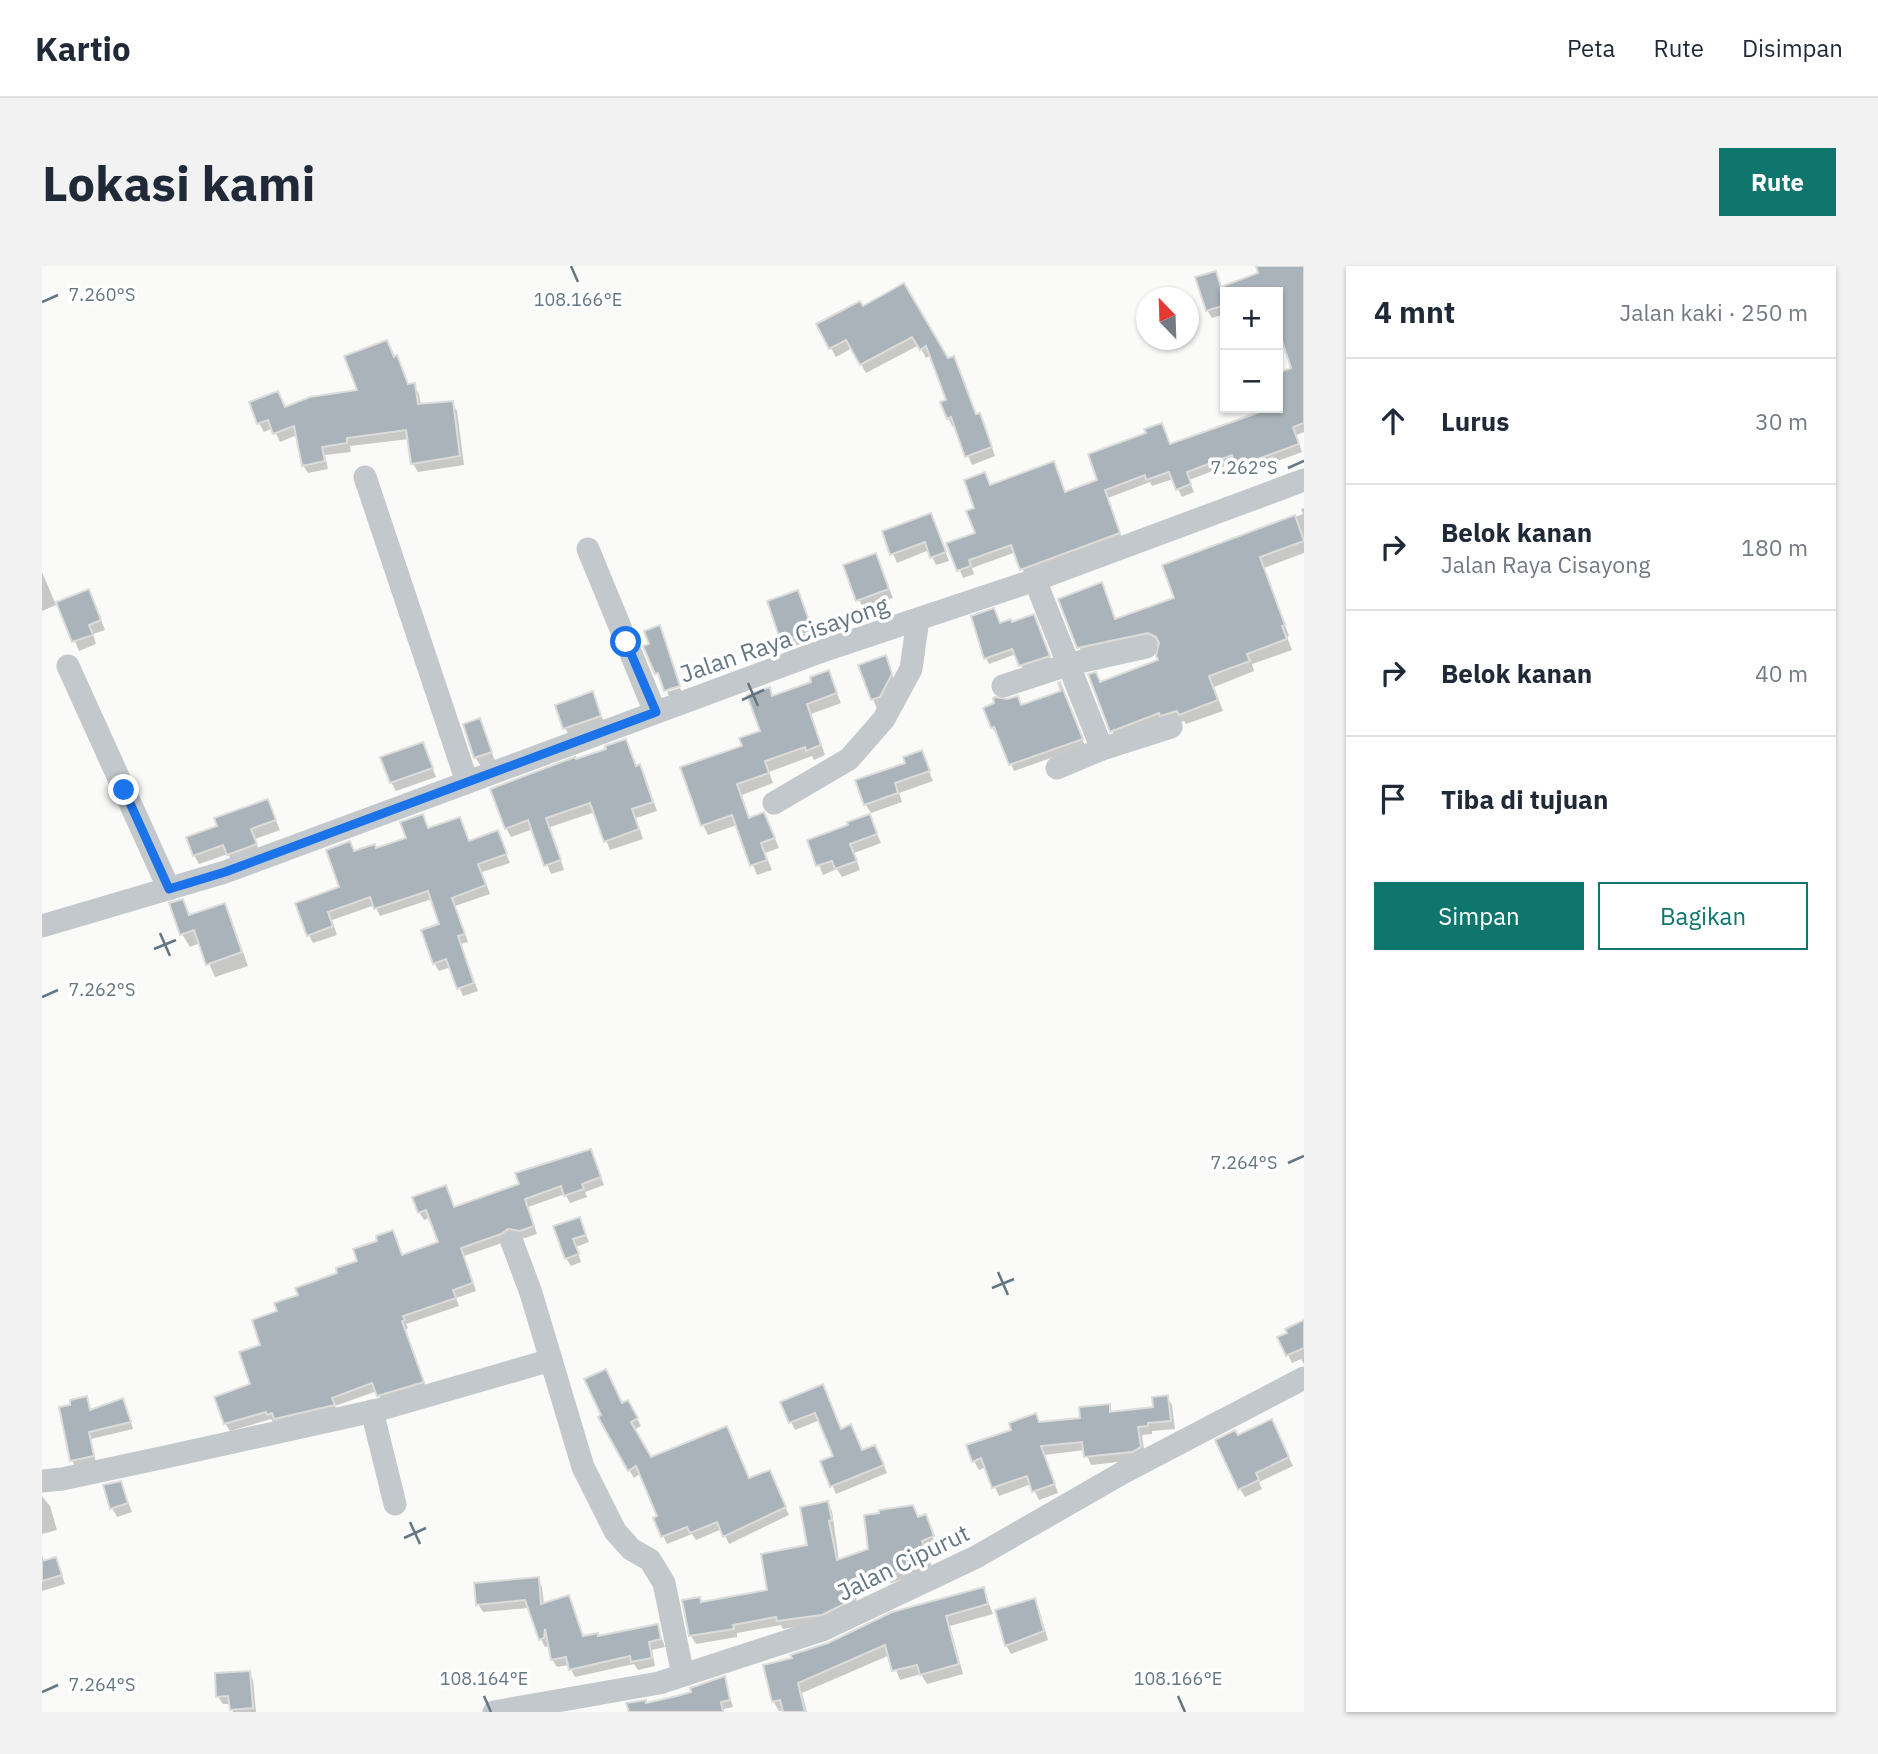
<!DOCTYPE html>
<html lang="id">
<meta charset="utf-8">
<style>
body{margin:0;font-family:"IBM Plex Sans",sans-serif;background:#f2f2f3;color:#1f2937}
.controls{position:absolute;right:21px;top:21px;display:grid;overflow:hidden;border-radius:0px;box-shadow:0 2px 5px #0004}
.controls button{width:63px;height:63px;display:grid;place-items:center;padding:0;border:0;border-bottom:2px solid #e0e1e3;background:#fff;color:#1f2937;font:35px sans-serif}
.compass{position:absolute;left:1094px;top:21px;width:63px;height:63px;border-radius:50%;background:#fff;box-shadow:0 2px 5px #0004;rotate:337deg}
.stop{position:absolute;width:21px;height:21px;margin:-16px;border:5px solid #1a73e8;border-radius:50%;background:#fff}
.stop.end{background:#1a73e8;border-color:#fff;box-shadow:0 2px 7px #0008}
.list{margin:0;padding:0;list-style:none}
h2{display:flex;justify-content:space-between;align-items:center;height:91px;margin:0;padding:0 28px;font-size:30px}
h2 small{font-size:23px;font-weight:400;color:#747a83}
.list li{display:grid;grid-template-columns:46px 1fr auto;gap:21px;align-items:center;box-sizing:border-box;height:126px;padding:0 28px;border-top:2px solid #e0e1e3}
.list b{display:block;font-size:26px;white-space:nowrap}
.list p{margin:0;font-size:23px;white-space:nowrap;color:#747a83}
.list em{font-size:23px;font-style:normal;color:#747a83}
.actions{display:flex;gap:14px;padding:21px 28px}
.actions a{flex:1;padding:16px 0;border:2px solid #0f766e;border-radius:0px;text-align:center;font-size:24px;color:#0f766e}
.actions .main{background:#0f766e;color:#fff}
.icon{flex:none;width:38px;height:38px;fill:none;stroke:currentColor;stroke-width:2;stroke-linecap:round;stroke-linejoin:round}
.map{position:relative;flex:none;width:1262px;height:1446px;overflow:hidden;border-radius:0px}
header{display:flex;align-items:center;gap:42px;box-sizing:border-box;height:98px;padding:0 35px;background:#fff;border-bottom:2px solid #e0e1e3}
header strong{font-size:33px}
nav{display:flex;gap:38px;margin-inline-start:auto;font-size:24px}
.intro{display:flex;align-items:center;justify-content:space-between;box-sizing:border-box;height:168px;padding:0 42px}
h1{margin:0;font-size:49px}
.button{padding:18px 32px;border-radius:0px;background:#0f766e;color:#fff;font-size:24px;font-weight:700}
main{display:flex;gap:42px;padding:0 42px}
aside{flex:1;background:#fff;border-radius:0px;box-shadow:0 2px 5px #0004}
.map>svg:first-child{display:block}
.shadow{fill:#0003}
.building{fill:#aab3b9;stroke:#dcdcda;stroke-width:2}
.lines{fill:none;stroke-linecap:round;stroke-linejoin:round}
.minor{stroke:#c3c8cc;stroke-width:23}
.route{stroke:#1a73e8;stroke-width:9}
.ticks{fill:none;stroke:#657683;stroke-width:2.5}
.labels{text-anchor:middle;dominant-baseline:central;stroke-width:7;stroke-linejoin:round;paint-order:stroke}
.street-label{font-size:24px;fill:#657683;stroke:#fff}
.ticks-label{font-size:18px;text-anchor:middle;fill:#657683;stroke:#fff;stroke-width:7;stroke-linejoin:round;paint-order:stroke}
</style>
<header>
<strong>Kartio</strong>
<nav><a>Peta</a><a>Rute</a><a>Disimpan</a></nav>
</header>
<div class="intro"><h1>Lokasi kami</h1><a class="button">Rute</a></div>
<main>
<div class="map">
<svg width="1262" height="1446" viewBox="0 0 1262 1446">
<rect width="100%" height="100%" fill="#fafaf8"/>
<!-- shadow -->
<g class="shadow">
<path d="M 1216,0 L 1235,0 L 1262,13 L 1262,78 L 1236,63 L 1236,26 L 1183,26 L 1183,48 L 1170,52 L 1165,44 L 1173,7 L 1180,22 L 1219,8 Z"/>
<path d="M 861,19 L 905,94 L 912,92 L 917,101 L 935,150 L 937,149 L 942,158 L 953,190 L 930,199 L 914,160 L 911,161 L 906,152 L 906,135 L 889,89 L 884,92 L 877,79 L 824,107 L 810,82 L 794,91 L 776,59 L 821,43 Z"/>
<path d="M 345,76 L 359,100 L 367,120 L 372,119 L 377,128 L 379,139 L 410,137 L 415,145 L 422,199 L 376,206 L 371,198 L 367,173 L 308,180 L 309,186 L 283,189 L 286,203 L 266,207 L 261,199 L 255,169 L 238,176 L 231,162 L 222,166 L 217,157 L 243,142 L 318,125 Z"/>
<path d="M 1261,99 L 1262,166 L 1254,169 L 1260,186 L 1200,208 L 1194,196 L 1147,214 L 1152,226 L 1140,231 L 1131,213 L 1110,220 L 1108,216 L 1066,232 L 1081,275 L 984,311 L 974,286 L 930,302 L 932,308 L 921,312 L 907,278 L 935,268 L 934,243 L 948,220 L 1011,197 L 1024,227 L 1058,215 L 1106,168 L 1119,159 L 1129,180 L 1220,147 L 1218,142 L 1236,142 L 1236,109 Z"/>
<path d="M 1262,242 L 1262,287 L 1222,302 L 1247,370 L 1245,371 L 1250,384 L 1210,398 L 1212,405 L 1172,421 L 1181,445 L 1144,458 L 1142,455 L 1076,475 L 1070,465 L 1059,417 L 1118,395 L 1119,380 L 1113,377 L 1043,392 L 1037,381 L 1059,318 L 1074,354 L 1134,333 L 1122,300 L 1261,248 L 1259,243 Z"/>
<path d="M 888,249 L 907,295 L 894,299 L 887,284 L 855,297 L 842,266 Z"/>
<path d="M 833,289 L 851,332 L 821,343 L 803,300 Z"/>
<path d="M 0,306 L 14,339 L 0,345 Z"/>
<path d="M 755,327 L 772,368 L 762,371 L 764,376 L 745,383 L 740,375 Z"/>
<path d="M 51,334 L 63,364 L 51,368 L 54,378 L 37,385 L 17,337 Z"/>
<path d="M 994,356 L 1010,396 L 982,405 L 974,388 L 947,398 L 944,392 L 958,359 Z"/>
<path d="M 843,392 L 854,418 L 835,443 L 818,400 Z"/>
<path d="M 786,406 L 799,437 L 769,448 L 783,489 L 772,494 L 770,490 L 727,506 L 731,517 L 700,529 L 708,553 L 723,549 L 737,582 L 723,587 L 730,604 L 715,609 L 695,559 L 666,569 L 661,559 L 702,481 L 720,466 L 727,423 L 731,431 L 772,417 Z"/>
<path d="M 638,422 L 640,426 L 627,430 L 625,426 Z"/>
<path d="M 1021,424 L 1043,480 L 972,505 L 956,467 L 954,468 L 950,461 L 965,435 L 975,432 L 980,441 Z"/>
<path d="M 550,427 L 563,459 L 528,471 L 523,462 Z"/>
<path d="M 437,454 L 453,495 L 439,500 L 433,491 Z"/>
<path d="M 583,475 L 595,502 L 598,501 L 603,510 L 615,545 L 594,552 L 601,573 L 568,584 L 553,546 L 508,561 L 522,604 L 509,608 L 491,563 L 469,571 L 464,562 L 566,484 Z"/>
<path d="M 381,478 L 394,511 L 354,525 L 349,516 Z"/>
<path d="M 879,486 L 891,515 L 857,527 L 860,536 L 829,547 L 823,538 Z"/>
<path d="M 225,535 L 238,564 L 213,573 L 218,588 L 191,597 L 186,588 L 157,598 L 152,589 L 177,561 Z"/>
<path d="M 380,550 L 387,564 L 417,553 L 427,576 L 455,566 L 468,597 L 440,606 L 448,628 L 413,640 L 426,676 L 419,678 L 436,725 L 421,730 L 409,701 L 397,705 L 392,697 L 400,659 L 390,633 L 338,650 L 333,639 L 290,654 L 295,669 L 271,677 L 267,669 L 300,623 L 312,587 L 335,584 L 366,573 Z"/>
<path d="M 827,550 L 839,577 L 812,587 L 818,604 L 800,611 L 795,603 L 781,609 L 767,575 L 808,560 Z"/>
<path d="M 140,635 L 148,651 L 182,639 L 189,652 L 206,700 L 173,711 L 158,677 L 148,681 L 140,668 Z"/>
<path d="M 548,885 L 562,919 L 543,926 L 545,931 L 528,937 L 523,928 L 486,941 L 495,968 L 483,972 L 471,970 L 463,976 L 422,990 L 434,1025 L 414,1032 L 417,1040 L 364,1058 L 366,1062 L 363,1064 L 385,1124 L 341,1137 L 335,1125 L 293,1140 L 296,1147 L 238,1160 L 235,1154 L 231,1156 L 229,1153 L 188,1165 L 183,1157 L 210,1119 L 220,1080 L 237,1046 L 360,991 L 398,978 L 389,951 L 382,954 L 377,946 L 404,921 L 413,943 L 479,919 Z"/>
<path d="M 537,953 L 547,976 L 534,981 L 539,996 L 529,1000 L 524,992 Z"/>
<path d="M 1262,1056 L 1262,1098 L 1259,1093 L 1250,1097 L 1246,1089 L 1247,1068 Z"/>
<path d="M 784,1127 L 800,1164 L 820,1186 L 837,1188 L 845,1207 L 794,1228 L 780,1196 L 793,1191 L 778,1154 L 753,1164 L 740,1137 Z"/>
<path d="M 1125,1131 L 1130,1139 L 1133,1163 L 1110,1165 L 1110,1168 L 1100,1169 L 1103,1190 L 1095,1194 L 1049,1199 L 1043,1184 L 1002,1189 L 1016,1227 L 997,1234 L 989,1218 L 957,1230 L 944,1201 L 937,1204 L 932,1195 L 998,1157 L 1040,1153 L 1067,1140 L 1071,1147 L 1113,1143 Z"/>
<path d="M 44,1132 L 50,1145 L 84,1141 L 91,1163 L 49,1173 L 54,1197 L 33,1201 L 30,1194 L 30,1140 Z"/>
<path d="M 586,1136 L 599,1160 L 592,1164 L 608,1194 L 707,1214 L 731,1214 L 747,1249 L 687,1278 L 680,1263 L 654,1274 L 650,1268 L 625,1278 L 613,1253 L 617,1251 L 599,1207 L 592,1212 L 576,1185 L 580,1139 Z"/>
<path d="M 1234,1164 L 1251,1200 L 1217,1216 L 1220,1223 L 1203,1231 L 1198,1223 L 1195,1172 Z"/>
<path d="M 78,1217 L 90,1246 L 75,1251 L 70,1242 Z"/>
<path d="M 0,1230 L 8,1240 L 15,1264 L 0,1268 Z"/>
<path d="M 785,1237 L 790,1245 L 797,1295 L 828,1284 L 876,1253 L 885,1256 L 894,1279 L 895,1279 L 883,1283 L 891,1303 L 849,1317 L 845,1310 L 812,1322 L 816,1341 L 785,1356 L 741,1363 L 739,1359 L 695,1367 L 695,1371 L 654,1378 L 649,1370 L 642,1336 L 657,1333 L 660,1338 L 727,1325 L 767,1280 Z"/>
<path d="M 0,1289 L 2,1297 L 14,1293 L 23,1318 L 0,1325 Z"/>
<path d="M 496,1313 L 500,1321 L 502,1339 L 530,1339 L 542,1372 L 556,1371 L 615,1360 L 623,1381 L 610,1384 L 613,1400 L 596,1404 L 592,1398 L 533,1411 L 527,1399 L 515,1401 L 510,1393 L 508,1380 L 503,1381 L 499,1373 L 487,1342 L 441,1346 L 436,1338 Z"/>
<path d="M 941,1323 L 951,1348 L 908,1360 L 921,1408 L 885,1418 L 879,1408 L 858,1414 L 848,1389 L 760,1427 L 765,1446 L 737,1445 L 731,1435 L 752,1394 Z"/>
<path d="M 992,1334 L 997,1343 L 1006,1374 L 969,1388 L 964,1379 Z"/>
<path d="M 207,1407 L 211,1414 L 214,1446 L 191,1446 L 189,1438 L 181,1438 L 176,1431 Z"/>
<path d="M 682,1413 L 691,1441 L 682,1443 L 682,1446 L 589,1446 L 605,1439 L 651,1427 Z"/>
</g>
<!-- building -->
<g class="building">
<path d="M 1214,0 L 1262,0 L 1262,157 L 1251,161 L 1257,178 L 1194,201 L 1190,189 L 1145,206 L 1149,218 L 1134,224 L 1127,206 L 1104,214 L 1103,209 L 1063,224 L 1078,267 L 978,304 L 969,279 L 927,294 L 929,300 L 915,305 L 904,277 L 933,267 L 924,245 L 932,242 L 922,214 L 943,206 L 948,219 L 1012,195 L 1023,226 L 1055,214 L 1046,188 L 1104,167 L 1102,163 L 1120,157 L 1128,178 L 1218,146 L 1217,142 L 1236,142 L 1236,107 L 1249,102 L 1236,63 L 1236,26 L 1183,26 L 1183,39 L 1164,45 L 1153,11 L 1174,5 L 1179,21 L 1216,7 Z"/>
<path d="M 862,17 L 906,92 L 912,90 L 934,148 L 938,147 L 950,181 L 923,191 L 909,151 L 905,153 L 898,136 L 904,134 L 884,80 L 878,84 L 870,71 L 818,99 L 804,74 L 787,83 L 774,58 L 818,35 L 821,40 Z"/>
<path d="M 345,74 L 352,91 L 355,89 L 366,118 L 373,117 L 376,138 L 411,135 L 418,190 L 369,198 L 364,164 L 305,172 L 305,177 L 280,181 L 283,195 L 260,200 L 252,160 L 231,168 L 226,154 L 215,158 L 207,136 L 236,125 L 243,141 L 268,131 L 315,124 L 302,90 Z"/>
<path d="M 889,247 L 904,286 L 888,292 L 883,276 L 848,289 L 840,265 Z"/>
<path d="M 1253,249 L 1262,275 L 1218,291 L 1243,359 L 1240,360 L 1245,373 L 1205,388 L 1208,395 L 1167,410 L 1176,434 L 1137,449 L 1135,445 L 1118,450 L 1117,447 L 1068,466 L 1046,408 L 1054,406 L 1058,416 L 1116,394 L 1114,390 L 1117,377 L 1114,371 L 1106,367 L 1035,382 L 1016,333 L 1060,316 L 1073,353 L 1132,332 L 1120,299 Z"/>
<path d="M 834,287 L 847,323 L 814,335 L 801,299 Z"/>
<path d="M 47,323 L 59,354 L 47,359 L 51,369 L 30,376 L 14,336 Z"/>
<path d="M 756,324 L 769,360 L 759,363 L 761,368 L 739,376 L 725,335 Z"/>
<path d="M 952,342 L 958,357 L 969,353 L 970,356 L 992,348 L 1008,390 L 977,400 L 970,383 L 942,393 L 929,350 Z"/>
<path d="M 618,359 L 638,420 L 622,425 L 616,407 L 613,408 L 601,380 L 607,378 L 602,365 Z"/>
<path d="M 844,389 L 850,408 L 838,431 L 829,434 L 816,399 Z"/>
<path d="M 787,404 L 795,427 L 765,438 L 779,479 L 764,485 L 763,481 L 723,495 L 727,507 L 695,518 L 707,552 L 722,546 L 733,572 L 719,577 L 725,594 L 708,600 L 690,549 L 659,560 L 638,501 L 700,480 L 697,472 L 718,465 L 705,429 L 728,421 L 730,430 L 769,416 L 768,411 Z"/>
<path d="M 1018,416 L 1041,473 L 967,499 L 952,461 L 949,462 L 941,442 L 952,437 L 951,432 L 953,431 L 965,433 L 976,430 L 979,439 L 1019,425 L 1016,417 Z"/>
<path d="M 551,425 L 559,450 L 521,463 L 513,439 Z"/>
<path d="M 438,452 L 450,486 L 432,492 L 421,458 Z"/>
<path d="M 584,473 L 594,500 L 598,498 L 611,536 L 590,543 L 597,563 L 562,576 L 548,537 L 504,552 L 519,594 L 502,600 L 486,554 L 463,563 L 448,523 L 533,491 L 534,493 L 564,483 L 563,480 Z"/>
<path d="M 381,476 L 391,502 L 348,517 L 338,491 Z"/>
<path d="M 880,484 L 888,505 L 853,517 L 856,527 L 822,539 L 813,514 L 863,497 L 861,491 Z"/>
<path d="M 226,533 L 234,554 L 209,563 L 215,578 L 185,589 L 181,579 L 151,590 L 144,571 L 175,560 L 172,552 Z"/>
<path d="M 381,548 L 386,562 L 418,551 L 427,575 L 456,564 L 465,588 L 436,598 L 444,619 L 410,632 L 423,668 L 416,670 L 432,717 L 415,723 L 404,693 L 391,698 L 379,664 L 397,658 L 386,625 L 332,643 L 328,631 L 286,646 L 291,660 L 265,670 L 253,637 L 297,621 L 284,584 L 308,575 L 312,585 L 333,578 L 334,582 L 364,572 L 358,556 Z"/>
<path d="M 828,548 L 835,568 L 808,578 L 815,595 L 793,603 L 790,595 L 774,600 L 765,574 L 806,559 L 805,556 Z"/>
<path d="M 141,633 L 147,649 L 183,637 L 200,686 L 164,699 L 152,664 L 138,669 L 127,637 Z"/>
<path d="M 549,883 L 559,911 L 540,918 L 542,923 L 522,930 L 519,920 L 483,933 L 492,960 L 478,965 L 466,963 L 459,968 L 419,982 L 431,1017 L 411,1024 L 414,1032 L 361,1050 L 363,1054 L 360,1055 L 382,1116 L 335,1130 L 330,1117 L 290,1132 L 293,1139 L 232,1153 L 230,1147 L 225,1149 L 224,1146 L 182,1158 L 172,1131 L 208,1118 L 197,1086 L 218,1079 L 210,1054 L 235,1045 L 232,1037 L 256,1029 L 253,1022 L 295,1007 L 294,1002 L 315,995 L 311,983 L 335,975 L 334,970 L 351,964 L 360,989 L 396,976 L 384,944 L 376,947 L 370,931 L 404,919 L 412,941 L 477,918 L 473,907 Z"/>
<path d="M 538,951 L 544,969 L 531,973 L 537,988 L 523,993 L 511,960 Z"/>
<path d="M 1262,1054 L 1262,1082 L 1244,1090 L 1235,1071 L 1245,1067 L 1243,1063 Z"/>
<path d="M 564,1103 L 580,1137 L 586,1134 L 596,1152 L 589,1156 L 609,1191 L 685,1160 L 707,1212 L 728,1204 L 744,1241 L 681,1271 L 675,1256 L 648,1267 L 645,1261 L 619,1271 L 611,1252 L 615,1250 L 594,1200 L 586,1205 L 556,1151 L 559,1149 L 542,1113 Z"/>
<path d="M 781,1118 L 799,1163 L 809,1158 L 820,1184 L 833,1179 L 842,1199 L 788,1221 L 778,1195 L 791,1190 L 773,1147 L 747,1157 L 738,1136 Z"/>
<path d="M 1126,1129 L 1129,1155 L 1106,1157 L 1106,1160 L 1096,1161 L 1099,1181 L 1090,1186 L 1042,1191 L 1040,1176 L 999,1180 L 1013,1218 L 990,1226 L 985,1210 L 950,1222 L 939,1192 L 930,1196 L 924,1179 L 969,1164 L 967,1157 L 994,1147 L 997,1156 L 1038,1152 L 1037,1141 L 1068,1138 L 1068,1146 L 1111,1141 L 1110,1131 Z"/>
<path d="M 45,1130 L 48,1144 L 81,1132 L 89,1156 L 47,1166 L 52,1190 L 28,1195 L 17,1141 L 28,1139 L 28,1134 Z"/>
<path d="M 1230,1153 L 1247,1191 L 1214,1207 L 1217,1214 L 1196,1224 L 1173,1174 L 1193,1164 L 1196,1169 Z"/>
<path d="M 79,1215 L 86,1237 L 68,1243 L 61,1219 Z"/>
<path d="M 786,1235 L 790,1254 L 787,1255 L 795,1294 L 826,1283 L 822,1249 L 837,1247 L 837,1244 L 871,1239 L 876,1251 L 884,1248 L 892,1270 L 880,1275 L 888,1294 L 843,1310 L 840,1303 L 809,1314 L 812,1333 L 780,1349 L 735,1355 L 734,1351 L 691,1359 L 692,1363 L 647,1370 L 640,1334 L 658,1331 L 659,1336 L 725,1324 L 719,1288 L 765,1279 L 758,1241 Z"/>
<path d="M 14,1291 L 20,1309 L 0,1315 L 0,1295 Z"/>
<path d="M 497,1311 L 499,1338 L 527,1329 L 541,1370 L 556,1367 L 556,1370 L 616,1358 L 619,1373 L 607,1376 L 610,1392 L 589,1396 L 588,1390 L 527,1404 L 524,1391 L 509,1394 L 503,1363 L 502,1372 L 497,1374 L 483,1334 L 434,1339 L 432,1317 Z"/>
<path d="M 942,1321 L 946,1338 L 904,1350 L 917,1398 L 878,1409 L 875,1399 L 850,1405 L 843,1379 L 756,1417 L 763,1446 L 741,1446 L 738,1434 L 730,1436 L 721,1399 L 750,1392 L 748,1389 L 786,1377 L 850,1346 Z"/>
<path d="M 993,1332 L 1002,1365 L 963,1380 L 953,1344 Z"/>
<path d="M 208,1405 L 211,1442 L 188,1444 L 186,1430 L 174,1431 L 173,1407 Z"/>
<path d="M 683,1410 L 688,1434 L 679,1436 L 681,1446 L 587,1446 L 584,1437 L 604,1434 L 604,1437 L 635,1430 L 649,1426 L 648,1422 Z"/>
</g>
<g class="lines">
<!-- minor -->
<g class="minor">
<path d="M 323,211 L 425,516"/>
<path d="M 546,283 L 613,446"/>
<path d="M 993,314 L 1060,483"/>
<path d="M 26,400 L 127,623"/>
<path d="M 961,420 L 1028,398 L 1104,381"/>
<path d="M 1015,502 L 1060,483 L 1129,461"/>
<path d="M 732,537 L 807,493 L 842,453 L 869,403 L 876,353"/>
<path d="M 0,660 L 183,606 L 783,384 L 993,314 L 1262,214"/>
<path d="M 470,976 L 489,1027 L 541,1201 L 573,1265 L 589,1283 L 608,1294 L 622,1317 L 641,1409"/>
<path d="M 330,1145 L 353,1238"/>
<path d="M 0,1215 L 20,1213 L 128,1190 L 336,1144 L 509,1094"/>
<path d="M 452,1446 L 617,1417 L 780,1364 L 934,1291 L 1082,1206 L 1262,1112"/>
</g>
</g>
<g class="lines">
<!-- route -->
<path class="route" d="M 82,524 L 127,623 L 183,606 L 614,446 L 584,376"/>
</g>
<!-- ticks -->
<path class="ticks" d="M 529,0 L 536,16M 0,36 L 16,29M 1246,202 L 1262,195M 706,417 L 716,440M 700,434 L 722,424M 118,667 L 128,690M 112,683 L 134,674M 0,731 L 16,724M 1246,897 L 1262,890M 956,1006 L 966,1029M 950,1022 L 972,1013M 368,1256 L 378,1278M 362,1272 L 384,1262M 0,1426 L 16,1419M 442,1430 L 449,1446M 1136,1430 L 1143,1446"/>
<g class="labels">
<!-- street labels -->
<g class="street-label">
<text transform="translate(742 373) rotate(-19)">Jalan Raya Cisayong</text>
<text transform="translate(861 1296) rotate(-26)">Jalan Cipurut</text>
</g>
</g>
<g class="ticks-label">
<text x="60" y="35">7.260°S</text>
<text x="536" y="40">108.166°E</text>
<text x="1202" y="208">7.262°S</text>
<text x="60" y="730">7.262°S</text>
<text x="1202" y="903">7.264°S</text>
<text x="442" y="1419">108.164°E</text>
<text x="1136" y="1419">108.166°E</text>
<text x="60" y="1425">7.264°S</text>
</g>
</svg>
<div class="controls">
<button>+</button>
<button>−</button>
</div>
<svg class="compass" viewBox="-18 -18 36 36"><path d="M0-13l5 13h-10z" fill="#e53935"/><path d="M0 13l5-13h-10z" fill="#747a83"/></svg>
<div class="stop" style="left:584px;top:376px"></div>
<div class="stop end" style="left:82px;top:524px"></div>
</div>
<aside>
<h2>4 mnt<small>Jalan kaki · 250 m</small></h2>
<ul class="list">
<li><svg class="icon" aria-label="ahead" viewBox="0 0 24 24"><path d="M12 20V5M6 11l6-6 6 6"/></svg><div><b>Lurus</b></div><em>30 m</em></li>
<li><svg class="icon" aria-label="right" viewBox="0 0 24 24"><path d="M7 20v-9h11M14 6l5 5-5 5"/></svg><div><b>Belok kanan</b><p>Jalan Raya Cisayong</p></div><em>180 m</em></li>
<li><svg class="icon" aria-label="right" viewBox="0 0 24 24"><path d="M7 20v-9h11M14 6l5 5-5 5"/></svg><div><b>Belok kanan</b></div><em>40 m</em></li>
<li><svg class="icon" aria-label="arrive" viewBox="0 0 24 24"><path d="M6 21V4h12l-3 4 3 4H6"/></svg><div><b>Tiba di tujuan</b></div></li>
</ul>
<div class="actions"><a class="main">Simpan</a><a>Bagikan</a></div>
</aside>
</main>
